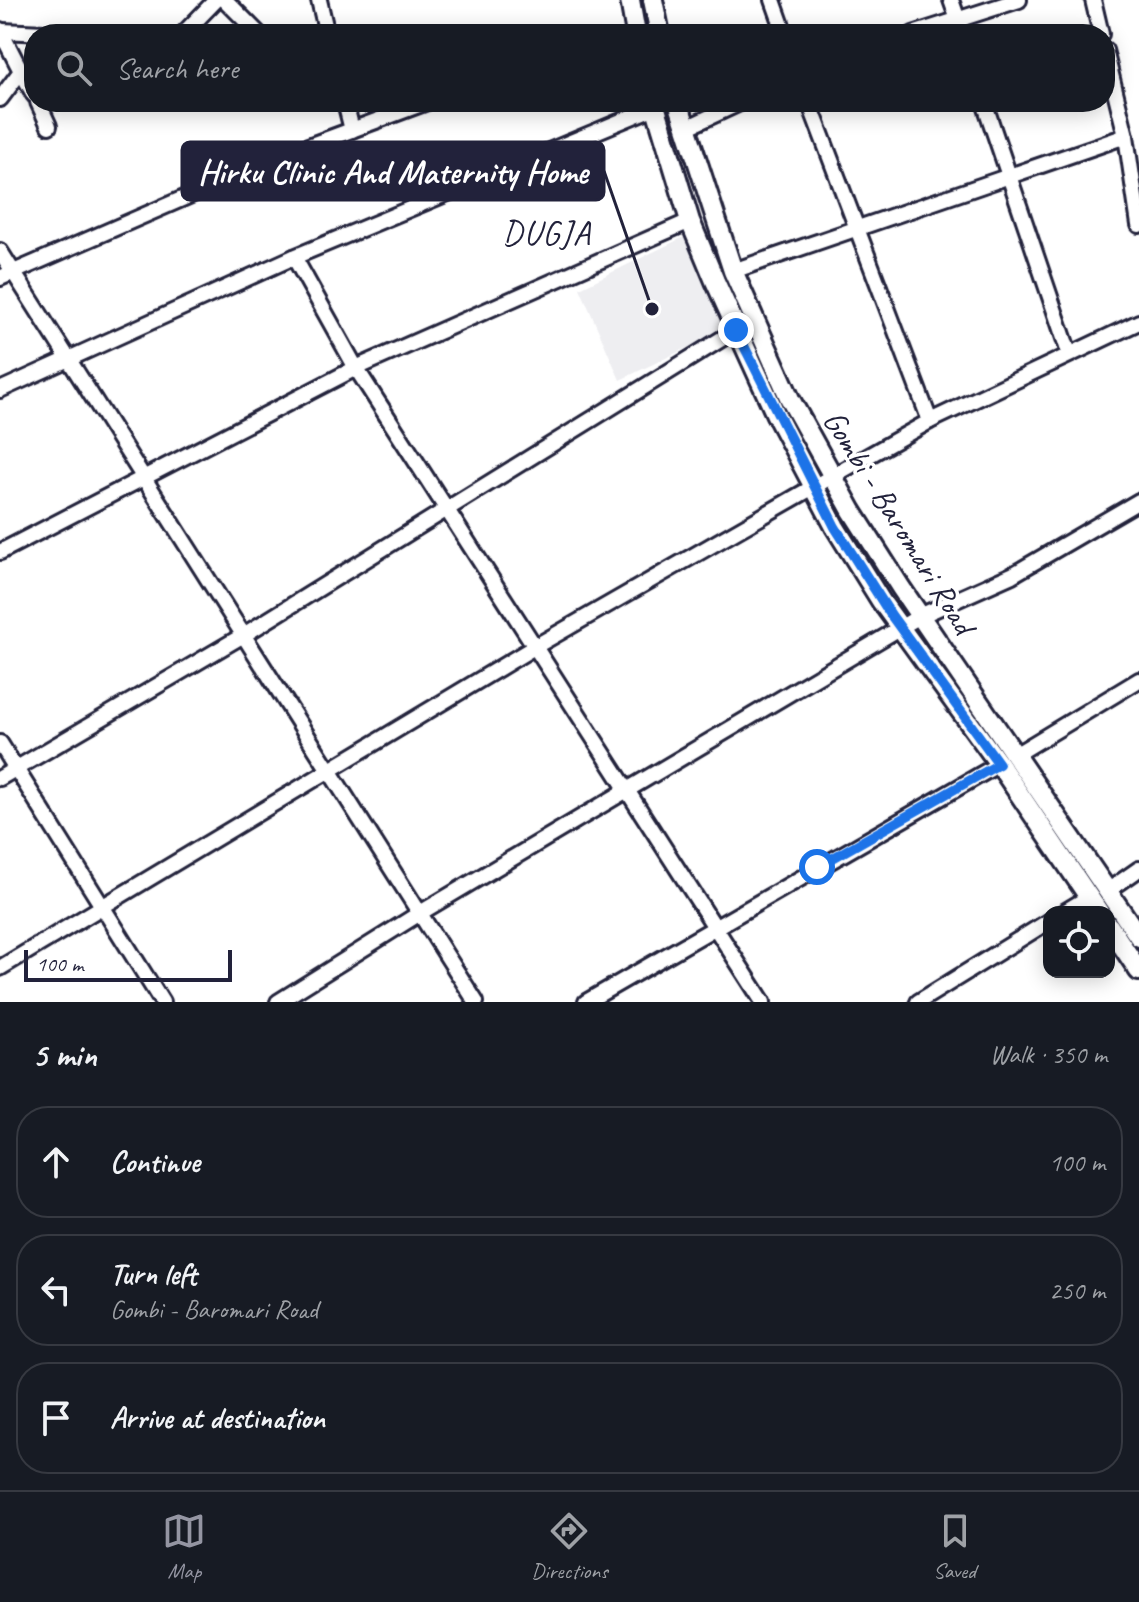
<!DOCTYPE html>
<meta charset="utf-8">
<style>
body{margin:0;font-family:Caveat,sans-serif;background:#20242c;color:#f1f3f6}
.controls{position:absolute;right:24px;bottom:24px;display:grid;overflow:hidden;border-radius:16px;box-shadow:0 4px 20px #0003}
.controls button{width:72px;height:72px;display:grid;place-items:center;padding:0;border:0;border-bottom:2px solid #363941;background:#171b24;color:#f1f3f6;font:40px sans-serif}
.scale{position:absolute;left:24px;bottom:20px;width:208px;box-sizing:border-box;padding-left:8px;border:4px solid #22223b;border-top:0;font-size:22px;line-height:28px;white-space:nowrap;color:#22223b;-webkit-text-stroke:6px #fff;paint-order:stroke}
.stop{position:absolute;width:24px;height:24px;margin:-18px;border:6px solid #1a73e8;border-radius:50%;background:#fff}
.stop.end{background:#1a73e8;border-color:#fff;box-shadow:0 2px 8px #0008}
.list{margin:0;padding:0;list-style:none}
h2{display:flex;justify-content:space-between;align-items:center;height:104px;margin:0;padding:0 32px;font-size:34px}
h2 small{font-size:26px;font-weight:400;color:#9ea1a6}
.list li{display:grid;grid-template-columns:52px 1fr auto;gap:24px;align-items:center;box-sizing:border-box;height:112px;margin:0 16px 16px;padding:0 16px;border:2px solid #363941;border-radius:32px}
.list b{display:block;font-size:30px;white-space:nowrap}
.list p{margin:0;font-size:26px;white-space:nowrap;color:#9ea1a6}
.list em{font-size:26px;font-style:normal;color:#9ea1a6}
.icon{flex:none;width:44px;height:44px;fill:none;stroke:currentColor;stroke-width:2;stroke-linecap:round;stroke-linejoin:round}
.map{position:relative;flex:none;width:1139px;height:1002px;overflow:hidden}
.search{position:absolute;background:#171b24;box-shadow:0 4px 20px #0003;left:24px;right:24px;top:24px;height:88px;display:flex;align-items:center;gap:20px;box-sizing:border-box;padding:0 28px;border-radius:32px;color:#9ea1a6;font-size:30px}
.sheet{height:488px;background:#171b24}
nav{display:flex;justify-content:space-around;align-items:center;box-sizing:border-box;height:112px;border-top:2px solid #363941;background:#171b24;font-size:22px;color:#9ea1a6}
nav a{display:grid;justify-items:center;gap:4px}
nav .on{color:#9495a2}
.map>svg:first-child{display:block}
.built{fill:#eeeef1}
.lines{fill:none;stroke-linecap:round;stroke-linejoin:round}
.minor-casing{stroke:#22223b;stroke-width:20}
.major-casing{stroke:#22223b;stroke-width:24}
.minor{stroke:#fff;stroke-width:14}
.major{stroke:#fff;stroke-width:18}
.route{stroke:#1a73e8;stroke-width:10}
.labels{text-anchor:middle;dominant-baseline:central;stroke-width:7;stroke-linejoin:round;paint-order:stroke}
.street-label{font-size:32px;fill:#22223b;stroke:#fff}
.neighbourhood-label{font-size:34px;letter-spacing:2px;fill:#22223b;stroke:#fff}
.leader{fill:none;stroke:#22223b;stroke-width:3}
.callout-dot{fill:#22223b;stroke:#fff;stroke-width:3}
.callout{fill:#22223b;stroke:#22223b;stroke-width:3}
.callout-label{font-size:34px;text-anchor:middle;font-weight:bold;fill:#fff}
</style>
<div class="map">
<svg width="1139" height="1002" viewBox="0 0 1139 1002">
<rect width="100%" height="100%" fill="#fff"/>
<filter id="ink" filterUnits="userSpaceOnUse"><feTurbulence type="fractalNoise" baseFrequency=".0125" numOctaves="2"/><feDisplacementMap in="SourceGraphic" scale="16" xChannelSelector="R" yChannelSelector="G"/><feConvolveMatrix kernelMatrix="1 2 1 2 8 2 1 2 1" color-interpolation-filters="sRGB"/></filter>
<g filter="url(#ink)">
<!-- built -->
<path class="built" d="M 686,236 L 724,330 L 620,380 L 580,288 Z"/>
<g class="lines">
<!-- minor casing -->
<g class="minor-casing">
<g id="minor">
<path d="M 225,0 L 259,34"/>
<path d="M 319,0 L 327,34"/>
<path d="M 773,0 L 785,34"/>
<path d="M 951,0 L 963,34"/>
<path d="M 1093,0 L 1101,34"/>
<path d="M 0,30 L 21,71 L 0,99"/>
<path d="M 2,31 L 65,34"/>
<path d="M 183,34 L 216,0"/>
<path d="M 913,34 L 1019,0"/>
<path d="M 1105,50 L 1126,136 L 1139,225"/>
<path d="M 21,71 L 34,95"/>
<path d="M 38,102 L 49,126"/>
<path d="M 345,102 L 352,130"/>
<path d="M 809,102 L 930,421"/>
<path d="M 984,102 L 1069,353"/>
<path d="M 686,128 L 742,102"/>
<path d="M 0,251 L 476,1002"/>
<path d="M 294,257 L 356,368 L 763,1002"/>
<path d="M 733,271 L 1126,136"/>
<path d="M 0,278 L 276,158 L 427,102"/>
<path d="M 0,390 L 294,257 L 655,107"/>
<path d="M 0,552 L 356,368 L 690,221"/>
<path d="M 0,743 L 162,1002"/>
<path d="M 1015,755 L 1139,680"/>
<path d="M 0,778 L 242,636 L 736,330"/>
<path d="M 1109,890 L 1139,869"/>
<path d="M 1064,912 L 1089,897"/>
<path d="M 0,968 L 536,646 L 815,486 L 930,421 L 1139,322"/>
<path d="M 278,1002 L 420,913 L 920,616 L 1012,575 L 1139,501"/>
<path d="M 586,1002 L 999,764"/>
<path d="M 918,1002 L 1049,921"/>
</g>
</g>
<!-- major casing -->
<g class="major-casing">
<g id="major">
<path d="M 630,0 L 636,34"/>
<path d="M 653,0 L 660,34"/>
<path d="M 654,102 L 690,221 L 715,281 L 776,415 L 835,527 L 881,601 L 999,764 L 1099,912"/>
<path d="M 678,102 L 733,271 L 790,399 L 852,511 L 901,588 L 1139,937"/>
<path d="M 1109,926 L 1139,971"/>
</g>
</g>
<!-- minor -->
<use href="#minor" class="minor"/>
<!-- major -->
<use href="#major" class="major"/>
</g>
</g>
<g class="lines" filter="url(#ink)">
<!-- route -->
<path class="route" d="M 736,330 L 835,527 L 891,615 L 999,764 L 817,867"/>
</g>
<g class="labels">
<!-- street labels -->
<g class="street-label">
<text transform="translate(899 522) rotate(58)">Gombi - Baromari Road</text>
</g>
<!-- neighbourhood labels -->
<g class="neighbourhood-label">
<text x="547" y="232">DUGJA</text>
</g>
</g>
<!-- callouts -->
<path class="leader" d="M652 309L604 171"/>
<circle class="callout-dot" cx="652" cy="309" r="8"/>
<rect class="callout" x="182" y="142" width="422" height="58" rx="8"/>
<g class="callout-label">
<text x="393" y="183">Hirku Clinic And Maternity Home</text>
</g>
</svg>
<div class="controls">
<button><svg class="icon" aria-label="locate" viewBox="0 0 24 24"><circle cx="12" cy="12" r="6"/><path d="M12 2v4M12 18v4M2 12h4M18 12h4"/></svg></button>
</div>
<div class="scale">100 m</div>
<div class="stop" style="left:817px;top:867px"></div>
<div class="stop end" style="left:736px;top:330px"></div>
<div class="search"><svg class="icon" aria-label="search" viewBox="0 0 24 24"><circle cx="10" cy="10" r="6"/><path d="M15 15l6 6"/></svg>Search here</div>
</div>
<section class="sheet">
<h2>5 min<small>Walk · 350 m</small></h2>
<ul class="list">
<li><svg class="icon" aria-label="ahead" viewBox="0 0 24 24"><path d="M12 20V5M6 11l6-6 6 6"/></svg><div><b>Continue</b></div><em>100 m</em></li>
<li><svg class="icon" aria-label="left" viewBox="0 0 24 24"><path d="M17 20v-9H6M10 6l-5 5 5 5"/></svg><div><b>Turn left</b><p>Gombi - Baromari Road</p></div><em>250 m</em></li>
<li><svg class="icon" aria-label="arrive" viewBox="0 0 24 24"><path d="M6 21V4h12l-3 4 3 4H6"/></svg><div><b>Arrive at destination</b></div></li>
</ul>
</section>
<nav>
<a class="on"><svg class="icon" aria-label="map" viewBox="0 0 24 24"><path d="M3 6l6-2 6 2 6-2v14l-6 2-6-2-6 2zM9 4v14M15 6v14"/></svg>Map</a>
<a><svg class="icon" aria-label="directions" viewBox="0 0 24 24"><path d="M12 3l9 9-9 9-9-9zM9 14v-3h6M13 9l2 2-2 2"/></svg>Directions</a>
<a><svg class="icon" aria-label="saved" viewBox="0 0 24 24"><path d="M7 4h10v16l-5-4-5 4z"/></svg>Saved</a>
</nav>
